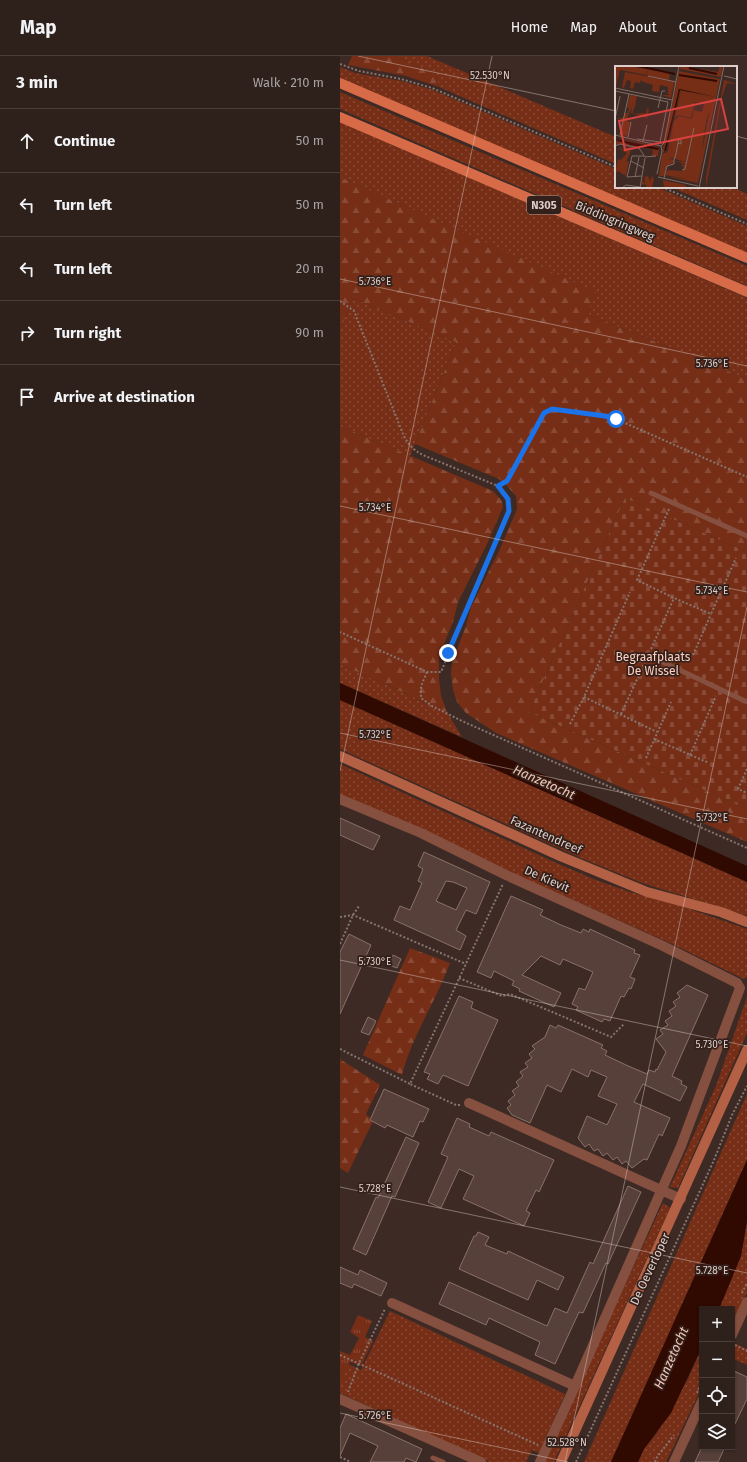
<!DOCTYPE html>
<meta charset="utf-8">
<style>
body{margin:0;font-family:"Fira Sans",sans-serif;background:#362824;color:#f1f3f6}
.controls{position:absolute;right:12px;bottom:12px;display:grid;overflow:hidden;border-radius:0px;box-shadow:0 1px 3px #0004}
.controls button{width:36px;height:36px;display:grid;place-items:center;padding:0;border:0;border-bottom:1px solid #493e3a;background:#2e201b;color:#f1f3f6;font:20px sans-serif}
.stop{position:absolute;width:12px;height:12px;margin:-9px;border:3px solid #1a73e8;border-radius:50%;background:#fff}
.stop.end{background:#1a73e8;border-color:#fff;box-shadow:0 1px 4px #0008}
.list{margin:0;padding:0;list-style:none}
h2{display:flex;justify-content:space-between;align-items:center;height:52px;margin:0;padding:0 16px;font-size:17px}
h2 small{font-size:13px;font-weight:400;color:#a7a3a3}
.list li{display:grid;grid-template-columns:26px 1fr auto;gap:12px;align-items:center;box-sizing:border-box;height:64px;padding:0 16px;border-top:1px solid #493e3a}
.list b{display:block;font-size:15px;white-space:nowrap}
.list em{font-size:13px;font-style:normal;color:#a7a3a3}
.icon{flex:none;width:22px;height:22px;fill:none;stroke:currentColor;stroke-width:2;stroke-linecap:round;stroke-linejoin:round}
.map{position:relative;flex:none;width:407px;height:1406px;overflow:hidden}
header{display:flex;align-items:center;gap:24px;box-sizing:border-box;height:56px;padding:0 20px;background:#2e201b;border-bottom:1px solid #493e3a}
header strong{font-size:19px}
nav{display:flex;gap:22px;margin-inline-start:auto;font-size:14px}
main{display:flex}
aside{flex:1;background:#2e201b}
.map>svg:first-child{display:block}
.grass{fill:url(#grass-dots)}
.forest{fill:url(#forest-firs)}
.cemetery{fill:url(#cemetery-stones)}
.park{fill:url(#park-tufts)}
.water{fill:#300901}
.building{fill:#564039;stroke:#897169;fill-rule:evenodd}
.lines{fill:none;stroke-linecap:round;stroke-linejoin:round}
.path{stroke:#867570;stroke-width:2;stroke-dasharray:2 2;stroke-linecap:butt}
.lane{stroke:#85503f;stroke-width:5}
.street{stroke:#85503f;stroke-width:10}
.secondary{stroke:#b46045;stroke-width:10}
.primary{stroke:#d76b48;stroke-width:10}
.route{stroke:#1a73e8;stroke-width:5}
.ticks{fill:none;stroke:#dcceca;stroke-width:1;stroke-opacity:0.45}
.labels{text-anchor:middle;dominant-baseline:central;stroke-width:3.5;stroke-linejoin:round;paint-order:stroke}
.shield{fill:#34201a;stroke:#aa9a95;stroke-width:1}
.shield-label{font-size:11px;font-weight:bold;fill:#dcceca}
.street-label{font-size:12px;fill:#dcceca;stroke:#34201a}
.park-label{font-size:12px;fill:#fdcfc0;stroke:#34201a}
.water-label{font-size:13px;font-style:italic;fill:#f2c4b6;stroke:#34201a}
.inset-river{fill:none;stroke:#300901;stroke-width:2}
.inset-road{fill:none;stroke:#7d6c66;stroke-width:1}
.view{fill:#d74140;fill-opacity:0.15;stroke:#d74140;stroke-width:2}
.inset-edge{fill:none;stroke:#dcceca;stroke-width:2}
.ticks-label{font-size:10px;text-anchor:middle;fill:#dcceca;stroke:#34201a;stroke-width:3.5;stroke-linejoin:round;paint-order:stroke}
</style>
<header>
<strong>Map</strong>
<nav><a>Home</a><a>Map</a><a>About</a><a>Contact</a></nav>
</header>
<main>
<aside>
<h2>3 min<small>Walk · 210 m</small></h2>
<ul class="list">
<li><svg class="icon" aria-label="ahead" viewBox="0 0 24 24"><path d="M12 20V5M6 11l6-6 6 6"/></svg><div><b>Continue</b></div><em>50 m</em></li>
<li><svg class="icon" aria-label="left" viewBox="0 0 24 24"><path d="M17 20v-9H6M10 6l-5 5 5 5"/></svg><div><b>Turn left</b></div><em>50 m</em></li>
<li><svg class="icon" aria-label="left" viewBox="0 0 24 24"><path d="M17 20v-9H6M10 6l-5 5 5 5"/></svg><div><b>Turn left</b></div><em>20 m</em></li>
<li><svg class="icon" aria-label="right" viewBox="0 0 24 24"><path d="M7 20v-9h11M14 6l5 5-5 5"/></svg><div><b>Turn right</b></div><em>90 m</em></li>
<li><svg class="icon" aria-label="arrive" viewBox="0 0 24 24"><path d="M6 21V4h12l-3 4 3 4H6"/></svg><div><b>Arrive at destination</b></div></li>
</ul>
</aside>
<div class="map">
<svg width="407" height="1406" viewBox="0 0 407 1406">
<defs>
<pattern id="grass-dots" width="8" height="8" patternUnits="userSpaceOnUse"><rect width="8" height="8" fill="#762e16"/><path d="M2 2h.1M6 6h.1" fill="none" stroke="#894b37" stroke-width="1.8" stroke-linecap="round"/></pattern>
<pattern id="forest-firs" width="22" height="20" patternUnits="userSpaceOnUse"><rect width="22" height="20" fill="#762e16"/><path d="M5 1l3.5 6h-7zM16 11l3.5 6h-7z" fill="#894b37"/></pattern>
<pattern id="cemetery-stones" width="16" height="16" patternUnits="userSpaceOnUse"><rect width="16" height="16" fill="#762e16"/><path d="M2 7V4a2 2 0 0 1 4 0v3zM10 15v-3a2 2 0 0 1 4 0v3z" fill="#894b37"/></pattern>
<pattern id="park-tufts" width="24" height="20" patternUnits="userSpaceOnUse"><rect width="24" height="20" fill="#762e16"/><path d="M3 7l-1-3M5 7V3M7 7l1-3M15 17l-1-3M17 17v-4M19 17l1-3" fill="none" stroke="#894b37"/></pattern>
</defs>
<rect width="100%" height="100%" fill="#3e2a24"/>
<!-- grass -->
<g class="grass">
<path d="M 55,0 L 87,0 L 276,81 L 276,108 L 99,31 L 96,18 Z"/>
<path d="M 0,11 L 15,17 L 62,25 L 93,34 L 276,113 L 276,131 L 317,131 L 407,170 L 407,197 L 0,22 Z"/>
<path d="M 0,36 L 407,210 L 407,230 L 0,53 Z"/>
<path d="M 0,66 L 407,242 L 407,323 L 247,258 L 255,236 L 0,121 Z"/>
<path d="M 331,131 L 392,131 L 407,138 L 407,164 Z"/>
<path d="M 13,242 L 116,286 L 70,400 L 0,370 L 0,274 Z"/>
<path d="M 0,608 L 107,656 L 122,681 L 0,627 Z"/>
<path d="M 0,644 L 407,826 L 407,860 L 302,827 L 241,802 L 0,693 Z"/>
<path d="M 0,708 L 212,805 L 256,824 L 290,836 L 341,850 L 407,873 L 407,921 L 404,923 L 328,886 L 0,741 Z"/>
<path d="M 407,941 L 407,977 L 338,1132 L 330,1131 L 376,1030 Z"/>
<path d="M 407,1038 L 407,1104 L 271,1406 L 244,1406 Z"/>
<path d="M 323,1147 L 330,1152 L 214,1406 L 203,1406 Z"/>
<path d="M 407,1165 L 407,1236 L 392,1268 L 392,1253 L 379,1253 L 401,1200 Z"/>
<path d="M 50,1255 L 225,1338 L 199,1397 L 192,1394 L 186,1406 L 149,1406 L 0,1337 L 0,1304 L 21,1314 Z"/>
<path d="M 394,1287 L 407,1293 L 407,1309 L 392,1302 L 392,1290 Z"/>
<path d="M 362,1291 L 362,1331 L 326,1406 L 298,1406 L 304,1393 L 316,1378 L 348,1323 Z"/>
</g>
<!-- forest -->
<g class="forest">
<path d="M 12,0 L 55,0 L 96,18 L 99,31 L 66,20 L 8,9 Z"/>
<path d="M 0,121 L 256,236 L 247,258 L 407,323 L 407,496 L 285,442 L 189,656 L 407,753 L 407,786 L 156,677 L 126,657 L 117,646 L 113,634 L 111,617 L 112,606 L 126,570 L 131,551 L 160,493 L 177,453 L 176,440 L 167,430 L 159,423 L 75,388 L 116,286 L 13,242 L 0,274 Z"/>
<path d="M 0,370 L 153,435 L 162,445 L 163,451 L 147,488 L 118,546 L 113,566 L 99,600 L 99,623 L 101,640 L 107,656 L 0,608 Z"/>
<path d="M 70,892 L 110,907 C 96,945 72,980 62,1019 L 23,999 Z"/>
<path d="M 0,1003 L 40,1029 L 26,1058 L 33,1065 L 8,1117 L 0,1112 Z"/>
</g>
<!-- cemetery -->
<path class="cemetery" d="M 285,442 L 407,496 L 407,753 L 189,656 Z"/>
<!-- park -->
<path class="park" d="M 18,1259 L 32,1265 L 25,1281 L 33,1285 L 21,1310 L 10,1306 L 0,1329 L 0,1295 L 10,1299 L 19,1282 L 10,1276 Z"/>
<!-- water -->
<g class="water">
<path d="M 0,627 L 407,810 L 407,826 L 0,644 Z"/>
<path d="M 407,1104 L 407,1165 L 401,1200 L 379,1253 L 362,1253 L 362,1291 L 331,1357 L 304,1393 L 298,1406 L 271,1406 Z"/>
</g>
<!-- building -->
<g class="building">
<path d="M 0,762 L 40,780 L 33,794 L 0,779 Z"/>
<path d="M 84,796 L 150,826 L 136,858 L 126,854 L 116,874 L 126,880 L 120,894 L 54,864 L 60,850 L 70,854 L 75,843 L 82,827 L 78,825 L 83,813 L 78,810 ZM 106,825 L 113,826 L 127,832 L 116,854 L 96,845 Z"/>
<path d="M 171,840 L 203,854 L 200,859 L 221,869 L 241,877 L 243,873 L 249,876 L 250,873 L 295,894 L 294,897 L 300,899 L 290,921 L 295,923 L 291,933 L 289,932 L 284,941 L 281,940 L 270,965 L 264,963 L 262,966 L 236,954 L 238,951 L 232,948 L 239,932 L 245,934 L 253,916 L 223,903 L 220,909 L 201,900 L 182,919 L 221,937 L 214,951 L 179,935 L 180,933 L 172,929 L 174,925 L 154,915 L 151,922 L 137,916 Z"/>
<path d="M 9,878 L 31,889 L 0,958 L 0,896 Z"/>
<path d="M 53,899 L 61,903 L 57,912 L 49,909 Z"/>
<path d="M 347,929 L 368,939 L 332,1020 L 342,1025 L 341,1028 L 347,1031 L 340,1045 L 303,1028 L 294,1046 L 330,1062 L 322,1080 L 319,1078 L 307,1104 L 304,1103 L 292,1112 L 286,1105 L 282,1108 L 277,1101 L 273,1104 L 267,1097 L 263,1100 L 258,1093 L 254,1095 L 249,1088 L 245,1091 L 238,1082 L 247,1060 L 267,1069 L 277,1048 L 258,1040 L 267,1021 L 251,1014 L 248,1021 L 232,1013 L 221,1036 L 207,1029 L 190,1067 L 172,1059 L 167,1052 L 171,1049 L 168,1045 L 175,1039 L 172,1035 L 179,1030 L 176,1026 L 183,1020 L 180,1016 L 188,1011 L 185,1007 L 192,1002 L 189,998 L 195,993 L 192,990 L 205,981 L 210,969 L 216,972 L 218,969 L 263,989 L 261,992 L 267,995 L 265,999 L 286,1009 L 307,1018 L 309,1014 L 315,1016 L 316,1013 L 317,1014 L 326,996 L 316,983 L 323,978 L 320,974 L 328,969 L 325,965 L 332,960 L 329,955 L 336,950 L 333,946 L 340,941 L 337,937 Z"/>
<path d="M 119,940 L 133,946 L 131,952 L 158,964 L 128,1030 L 103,1019 L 98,1028 L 87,1023 L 90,1018 L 84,1016 Z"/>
<path d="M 28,961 L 36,965 L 29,979 L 21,976 Z"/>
<path d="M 44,1033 L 89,1053 L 83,1066 L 80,1065 L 73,1081 L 47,1069 L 45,1072 L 30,1064 Z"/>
<path d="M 117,1062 L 130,1068 L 129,1071 L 149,1080 L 151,1076 L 214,1104 L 199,1136 L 196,1134 L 186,1155 L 190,1157 L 184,1170 L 123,1143 L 134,1120 L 119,1113 L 101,1152 L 88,1146 L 108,1101 L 101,1098 Z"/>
<path d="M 66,1081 L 79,1087 L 55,1141 L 52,1140 L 26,1199 L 13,1193 L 36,1141 L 38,1142 Z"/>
<path d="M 288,1130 L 301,1136 L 268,1208 L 266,1207 L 243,1257 L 239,1256 L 215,1308 L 195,1299 L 200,1286 L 149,1262 L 146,1269 L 99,1248 L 109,1226 L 207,1270 L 215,1252 L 227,1257 L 250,1206 L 253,1208 Z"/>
<path d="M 138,1176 L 149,1181 L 145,1189 L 167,1198 L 168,1195 L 224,1221 L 218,1234 L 197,1224 L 188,1244 L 119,1213 L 134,1180 L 136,1180 Z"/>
<path d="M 0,1211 L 18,1219 L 20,1214 L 47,1227 L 41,1240 L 14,1228 L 12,1232 L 0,1227 Z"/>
<path d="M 392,1314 L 407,1321 L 407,1343 L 392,1374 Z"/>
<path d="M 6,1358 L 82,1393 L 76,1406 L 66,1402 L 64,1406 L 30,1406 L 38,1390 L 10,1377 L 0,1400 L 0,1372 Z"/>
<path d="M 362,1391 L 385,1391 L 378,1406 L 355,1406 Z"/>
</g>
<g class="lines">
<!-- path -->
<g class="path">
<path d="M 0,8 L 19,15 L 61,23 L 92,32 L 276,111"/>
<path d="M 322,131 L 407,168"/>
<path d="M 0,245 L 14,255 L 63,378 C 68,388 73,394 83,399 L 158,430 L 168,443 L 169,455 L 101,616 L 87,616 L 0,576"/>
<path d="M 158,430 L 167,425 L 204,357 L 212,353 L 265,360 L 276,363 L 407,421"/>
<path d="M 329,453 L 297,524 L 334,542 L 371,558 L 396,502"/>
<path d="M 311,593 L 334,542"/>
<path d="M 353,599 L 371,558"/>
<path d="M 87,616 L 81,630 L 81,642 L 92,650 L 122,665 L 407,792"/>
<path d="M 244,641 L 317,676"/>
<path d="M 281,658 L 305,606"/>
<path d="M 230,668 L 244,641 L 290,536"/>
<path d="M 314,683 L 369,707"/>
<path d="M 350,699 L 376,640"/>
<path d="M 306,702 L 331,646"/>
<path d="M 407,713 L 398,733 L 407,737"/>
<path d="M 0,861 L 13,859 L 126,908"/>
<path d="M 0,888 L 13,859 L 19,850"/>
<path d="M 119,922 L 162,940 L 170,938 L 271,981 L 284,968"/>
<path d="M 0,993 L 70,1028"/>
<path d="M 120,1049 L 116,1049 L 70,1028 L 163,828"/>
<path d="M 402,1237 L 407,1227"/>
<path d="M 395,1289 L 407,1295"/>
<path d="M 0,1299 L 198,1389"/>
<path d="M 8,1336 L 19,1307 L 45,1253"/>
<path d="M 357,1337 L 362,1325"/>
<path d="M 0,1401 L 11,1406"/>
<path d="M 236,1406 L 374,1104 L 392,1059 L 407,1030"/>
<path d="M 315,1406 L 317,1401 L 334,1379"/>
</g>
<!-- lane -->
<g class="lane">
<path d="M 311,437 L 407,480"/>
<path d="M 308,599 L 407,646"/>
<path d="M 93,1402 L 103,1406"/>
</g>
<!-- street -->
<g class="street">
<path d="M 0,743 L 81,777 L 166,819 L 321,889 L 397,927 L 400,932 L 341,1090 L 235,1330 L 200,1406"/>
<path d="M 129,1047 L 341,1143"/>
<path d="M 52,1247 L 235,1330"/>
<path d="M 392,1279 L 407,1246"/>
<path d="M 0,1343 L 141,1406"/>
<path d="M 334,1406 L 362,1345"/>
</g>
<!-- secondary -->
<g class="secondary">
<path d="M 0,700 L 220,800 L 307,836 L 381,856 L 407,866"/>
<path d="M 221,1406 L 407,994"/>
</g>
<!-- primary -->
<g class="primary">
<path d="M 0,27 L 407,202"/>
<path d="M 0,61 L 407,236"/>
</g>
</g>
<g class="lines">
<!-- route -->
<path class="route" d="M 108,597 L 169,455 L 168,443 L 158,430 L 167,425 L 204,357 L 212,353 L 265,360 L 276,363"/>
</g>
<!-- ticks -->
<path class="ticks" d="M 18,0 L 276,55M 396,80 L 407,83M 0,223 L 407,310M 0,450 L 407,536M 0,677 L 407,763M 0,715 L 152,0M 0,904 L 407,990M 0,1131 L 407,1217M 0,1357 L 228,1406M 225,1406 L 407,551"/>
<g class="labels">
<!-- shield labels -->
<rect class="shield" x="187" y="140" width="34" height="18" rx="3"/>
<g class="shield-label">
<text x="204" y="149">N305</text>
</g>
<!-- street labels -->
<g class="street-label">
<text transform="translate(275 165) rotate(23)">Biddingringweg</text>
<text transform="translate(206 779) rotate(24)">Fazantendreef</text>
<text transform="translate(207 823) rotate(24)">De Kievit</text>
<text transform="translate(310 1213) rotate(-65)">De Oeverloper</text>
</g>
<!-- park labels -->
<g class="park-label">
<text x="313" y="601">Begraafplaats<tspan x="313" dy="14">De Wissel</tspan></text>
</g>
<!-- water labels -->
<g class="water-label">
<text transform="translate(204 726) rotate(24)">Hanzetocht</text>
<text transform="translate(331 1302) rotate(-66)">Hanzetocht</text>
</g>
</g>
<!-- overview -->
<g transform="translate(275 10)">
<rect width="122" height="122" fill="#3e2a24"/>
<path d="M 0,0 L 12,0 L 11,5 L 5,4 L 1,21 ZM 65,0 L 103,6 L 105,0 L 108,0 L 106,11 L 65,3 ZM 33,3 L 55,7 L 54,14 L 60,15 L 56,32 L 47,29 L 56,29 L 59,16 L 11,6 L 32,10 ZM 64,5 L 105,13 L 83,117 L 50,110 L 71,113 L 88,80 L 97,32 L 66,25 L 58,52 L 65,24 L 101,31 L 64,23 L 49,85 L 51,85 L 47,87 ZM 109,14 L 122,18 L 112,17 L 107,31 L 91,122 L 91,112 L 89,122 ZM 15,29 L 22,30 L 20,40 L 14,39 L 17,41 L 11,55 L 15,56 L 12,70 L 5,68 L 8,54 L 1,52 L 8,52 L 10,47 L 13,47 L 14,42 L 12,41 ZM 0,71 L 44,81 L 43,90 L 37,90 L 38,84 L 31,82 L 5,78 L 0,80 L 0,75 L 44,82 ZM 53,86 L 51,93 L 59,94 L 59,97 L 53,99 L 49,110 L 44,110 L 47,88 ZM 33,110 L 35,115 L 37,110 L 39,113 L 37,122 L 32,122 L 30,118 L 26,119 L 28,112 L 28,116 L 30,117 L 29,111 Z" fill="#762e16"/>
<path d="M 12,0 L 33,3 L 32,9 L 11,5 ZM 10,6 L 59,16 L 56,29 L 53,28 L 53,21 L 45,19 L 44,26 L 37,25 L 38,19 L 26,15 L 26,13 L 25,17 L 20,16 L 18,23 L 15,22 L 16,15 L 12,14 L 9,22 L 7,21 ZM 68,10 L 102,17 L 99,29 L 65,22 ZM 66,25 L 96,31 L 98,34 L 91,55 L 85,99 L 81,107 L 71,113 L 50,109 L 53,104 L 67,105 L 69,102 L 66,98 L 72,99 L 61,95 L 71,96 L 73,87 L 54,91 L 59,94 L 51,93 L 59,55 L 64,50 L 77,53 L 79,44 L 87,46 L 89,38 L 80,36 L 76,52 L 64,49 L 60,51 ZM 14,39 L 20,40 L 17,48 L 31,47 L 32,42 L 34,43 L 32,52 L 16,47 L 17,41 ZM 3,82 L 16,85 L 11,96 L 14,95 L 11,110 L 3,105 L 0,107 L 3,93 L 6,94 L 12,87 ZM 48,114 L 70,119 L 72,122 L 49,122 Z" fill="#762e16"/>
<path d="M 61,57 L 78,61 L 71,96 L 54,91 Z" fill="#762e16"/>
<path d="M 64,23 L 101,31 L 65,24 L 51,84 L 49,86 ZM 0,73 L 44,82 L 43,84 L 15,79 Z" fill="#300901"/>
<path class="inset-river" d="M 23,0 L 60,8M 74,2 L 102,8M 64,9 L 102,15"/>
<path class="inset-road" d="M 33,10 L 61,16M 109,10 L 122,13M 0,22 L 57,34M 0,25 L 53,36 L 45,76 L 22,73M 43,42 L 47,25 L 50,25M 0,53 L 5,30M 0,69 L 46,80 L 47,85 L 42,108M 5,69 L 14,28M 13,71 L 16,56M 28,75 L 32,59M 0,80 L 5,78 L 24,82 L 30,91 L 41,90M 46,80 L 49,77 L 64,0M 16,95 L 29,102M 67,104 L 70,103 L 79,62M 27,110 L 12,111 L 17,90 L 29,90M 20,111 L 24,91M 43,111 L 83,120M 49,112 L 52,100 L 59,98 L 59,94 L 61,88 L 63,77 L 64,73 L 66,74 L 66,78 L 63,77M 7,122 L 11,119 L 25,121M 25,122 L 30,92M 84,122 L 109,0"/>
<path class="view" d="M 106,33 L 113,63 L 10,84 L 4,55 Z"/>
<rect width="122" height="122" class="inset-edge"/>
</g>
<g class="ticks-label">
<text x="150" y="23">52.530°N</text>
<text x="35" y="229">5.736°E</text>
<text x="372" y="311">5.736°E</text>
<text x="35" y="455">5.734°E</text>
<text x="372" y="538">5.734°E</text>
<text x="35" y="682">5.732°E</text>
<text x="372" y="765">5.732°E</text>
<text x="35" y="909">5.730°E</text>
<text x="372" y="992">5.730°E</text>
<text x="35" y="1136">5.728°E</text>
<text x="372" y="1218">5.728°E</text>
<text x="35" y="1363">5.726°E</text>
<text x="227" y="1390">52.528°N</text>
</g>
</svg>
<div class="controls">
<button>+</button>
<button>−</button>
<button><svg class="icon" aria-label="locate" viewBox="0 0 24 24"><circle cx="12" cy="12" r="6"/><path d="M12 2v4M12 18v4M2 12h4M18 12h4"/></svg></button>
<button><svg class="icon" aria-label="layers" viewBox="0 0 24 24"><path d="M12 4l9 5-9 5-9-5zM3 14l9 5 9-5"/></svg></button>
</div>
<div class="stop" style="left:276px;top:363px"></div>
<div class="stop end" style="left:108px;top:597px"></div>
</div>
</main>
